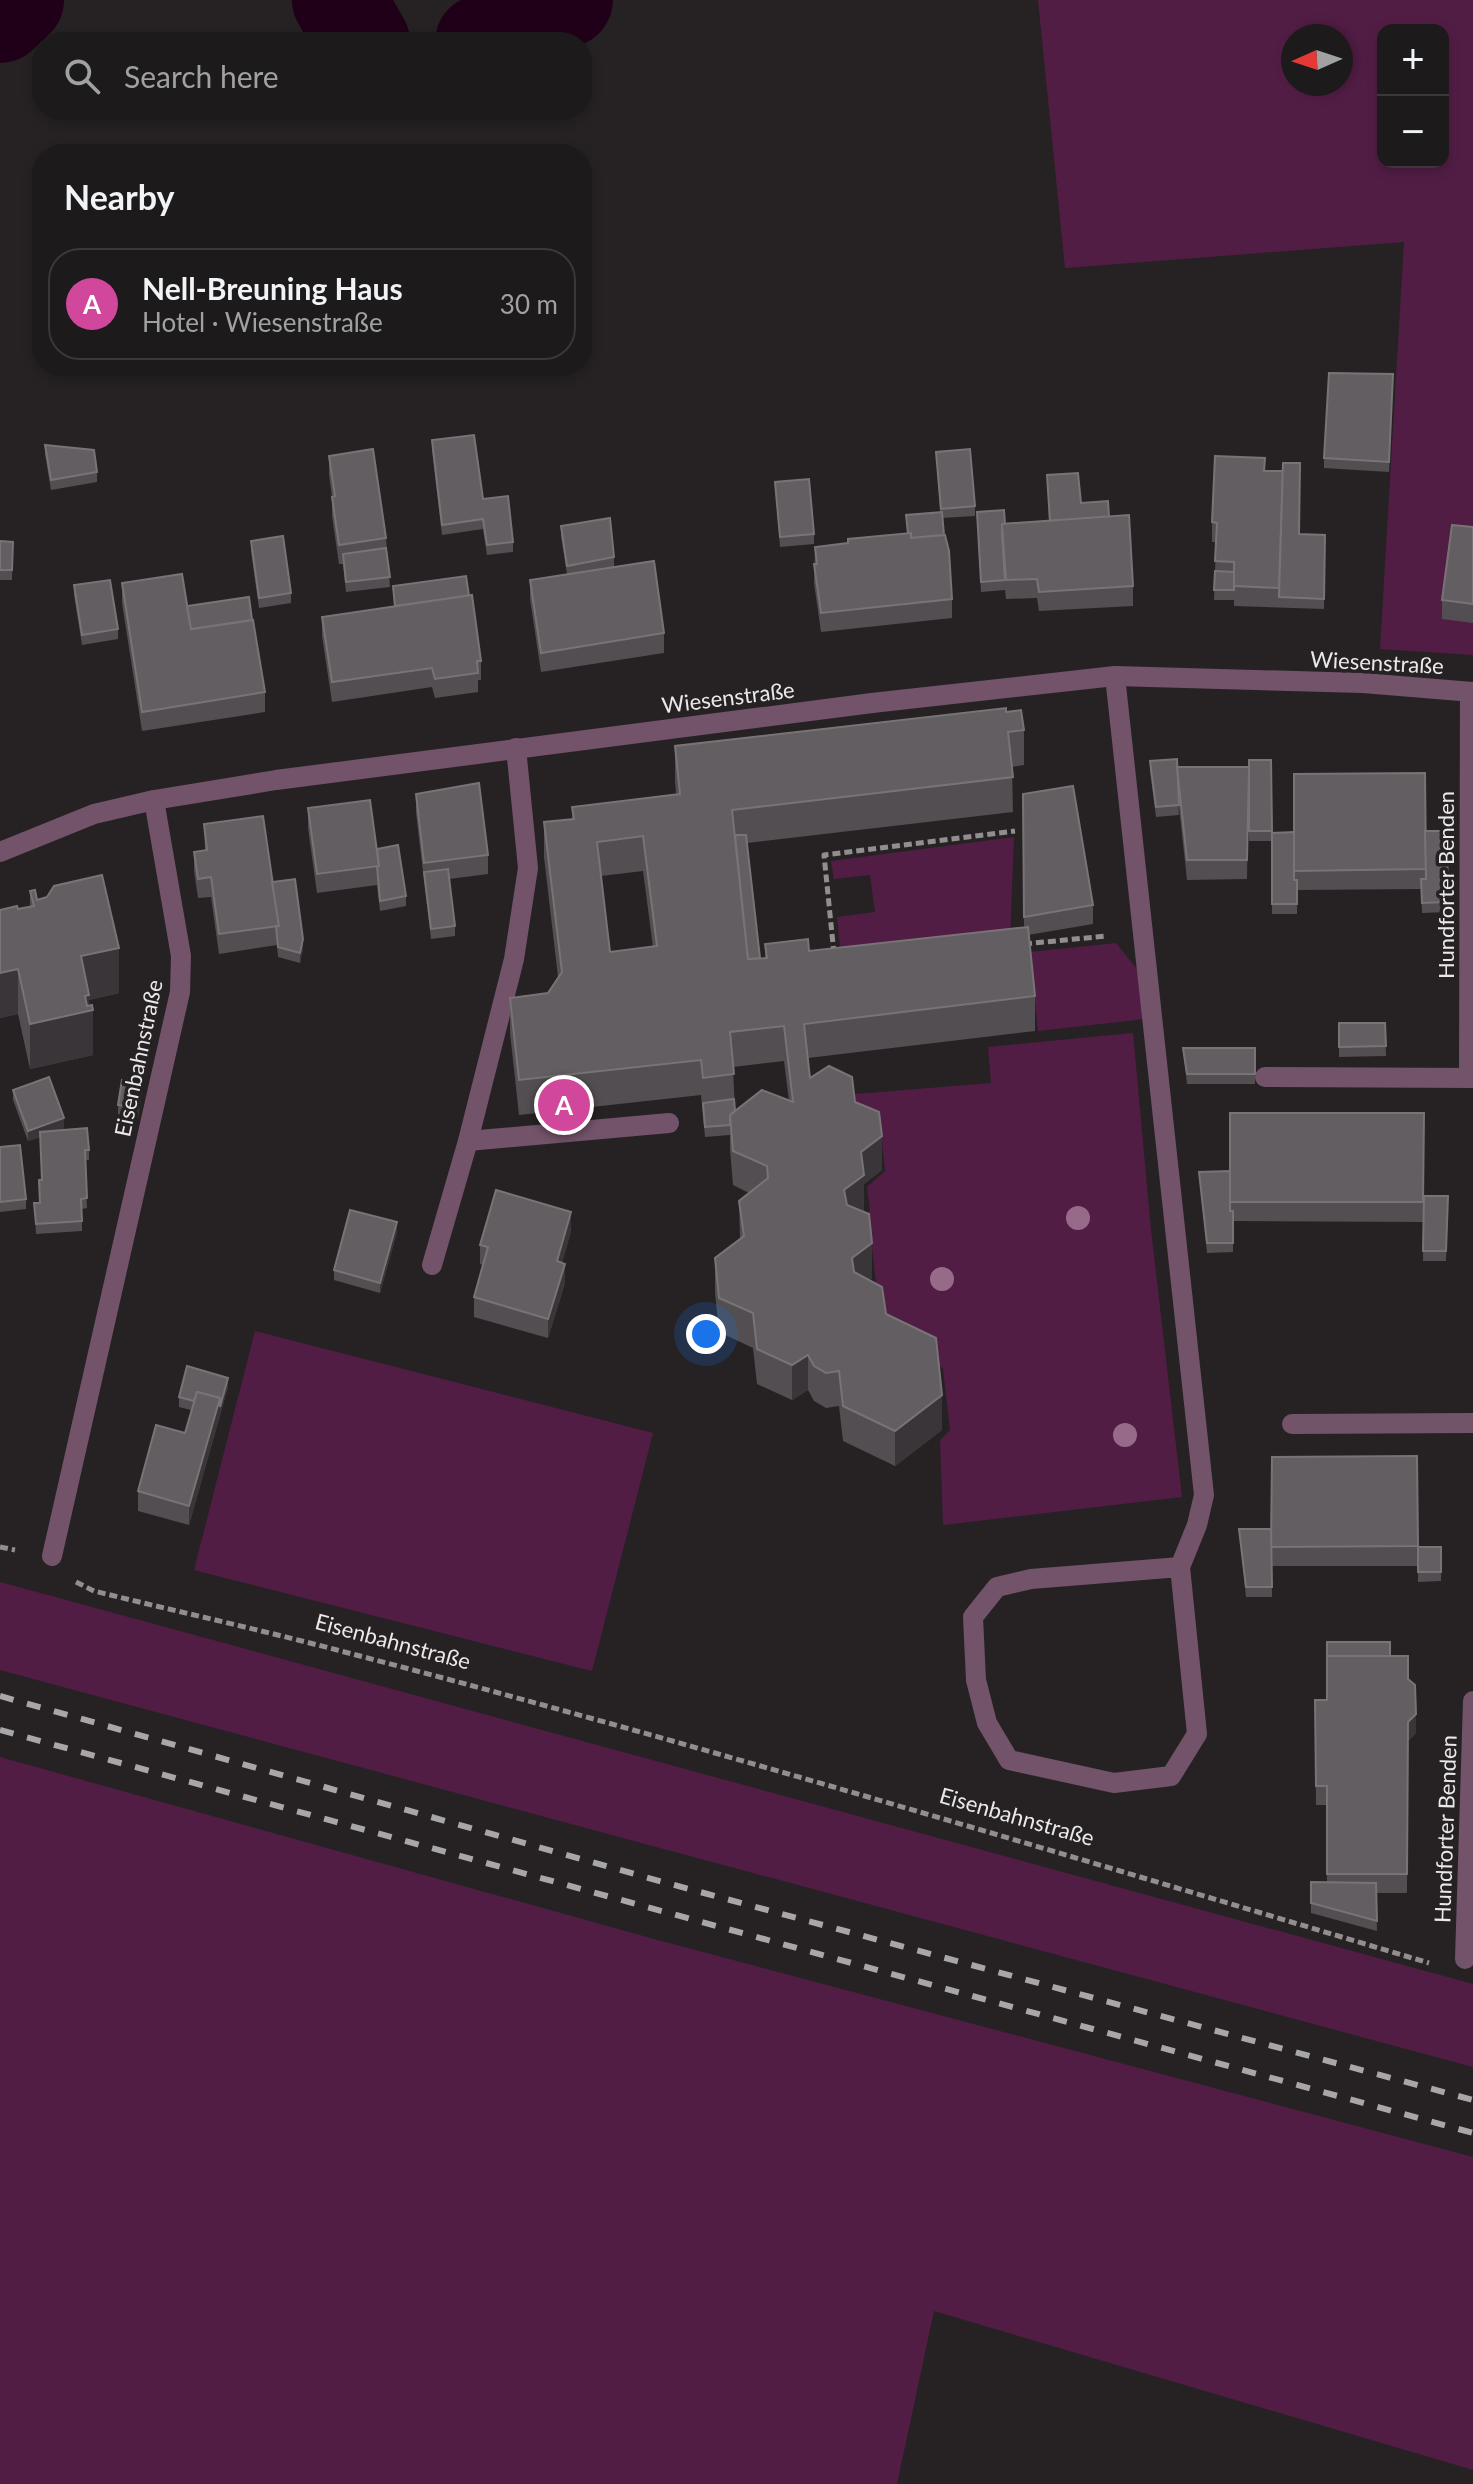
<!DOCTYPE html>
<meta charset="utf-8">
<style>
body{margin:0;font-family:Lato,sans-serif;background:#292728;color:#f1f3f6}
.controls{position:absolute;right:24px;top:24px;display:grid;overflow:hidden;border-radius:16px;box-shadow:0 4px 12px #0003}
.controls button{width:72px;height:72px;display:grid;place-items:center;padding:0;border:0;border-bottom:2px solid #3a383a;background:#1c1a1b;color:#f1f3f6;font:40px sans-serif}
.compass{position:absolute;left:1281px;top:24px;width:72px;height:72px;border-radius:50%;background:#1c1a1b;box-shadow:0 4px 12px #0003;rotate:267deg}
.you{position:absolute;left:706px;top:1334px;width:28px;height:28px;margin:-20px;border:6px solid #fff;border-radius:50%;background:#1a73e8;box-shadow:0 0 0 12px #1a73e833}
.badge{display:grid;place-items:center;width:52px;height:52px;border-radius:50%;background:#00d98c;color:#fff;font-size:26px;font-weight:700}
.pin{position:absolute;translate:-50% -50%;border:4px solid #fff;box-shadow:0 2px 8px #0006}
.list{margin:0;padding:0;list-style:none}
h2{display:flex;justify-content:space-between;align-items:center;height:104px;margin:0;padding:0 32px;font-size:34px}
h2 small{font-size:26px;font-weight:400;color:#a0a1a3}
.list li{display:grid;grid-template-columns:52px 1fr auto;gap:24px;align-items:center;box-sizing:border-box;height:112px;margin:0 16px 16px;padding:0 16px;border:2px solid #3a383a;border-radius:32px}
.list b{display:block;font-size:30px;white-space:nowrap}
.list p{margin:0;font-size:26px;white-space:nowrap;color:#a0a1a3}
.list em{font-size:26px;font-style:normal;color:#a0a1a3}
.icon{flex:none;width:44px;height:44px;fill:none;stroke:currentColor;stroke-width:2;stroke-linecap:round;stroke-linejoin:round}
.map{position:relative;flex:none;width:1473px;height:2484px;overflow:hidden}
.search{position:absolute;background:#1c1a1b;box-shadow:0 4px 12px #0003;left:32px;top:32px;width:560px;height:88px;display:flex;align-items:center;gap:20px;box-sizing:border-box;padding:0 28px;border-radius:32px;color:#a0a1a3;font-size:30px}
.panel{position:absolute;background:#1c1a1b;box-shadow:0 4px 12px #0003;left:32px;top:144px;width:560px;height:232px;border-radius:32px}
.map>svg:first-child{display:block}
.green{fill:#521d45;fill-rule:evenodd}
.lines{fill:none;stroke-linecap:round;stroke-linejoin:round}
.river{stroke:#200018;stroke-width:94}
.path{stroke:#928e90;stroke-width:5;stroke-dasharray:8 4;stroke-linecap:butt}
.lane{stroke:#735369;stroke-width:20}
.street{stroke:#735369;stroke-width:20}
.rail{stroke:#a9a6a8;stroke-width:6;stroke-dasharray:14 14;stroke-linecap:butt}
.tree{fill:#986a89}
.wall{fill:#524e51;fill-rule:evenodd}
.shaded-wall{fill:#3a3538}
.building{fill:#635e61;stroke:#787476;stroke-width:2;fill-rule:evenodd}
.labels{text-anchor:middle;dominant-baseline:central;stroke-width:7;stroke-linejoin:round;paint-order:stroke}
.street-label{font-size:22px;fill:#ebe8ea;stroke:#262224}
</style>
<div class="map">
<svg width="1473" height="2484" viewBox="0 0 1473 2484">
<rect width="100%" height="100%" fill="#262224"/>
<!-- green -->
<g class="green">
<path d="M 1038,0 L 1473,0 L 1473,655 L 1380,649 L 1404,242 L 1065,268 ZM 1383,30 L 1443,30 L 1443,162 L 1383,162 ZM 1293,36 L 1341,36 L 1341,84 L 1293,84 Z"/>
<path d="M 1014,837 L 1010,938 L 841,955 L 837,917 L 875,912 L 870,875 L 834,879 L 831,861 Z"/>
<path d="M 1116,943 L 1140,973 L 1145,1019 L 1038,1031 L 1030,952 Z"/>
<path d="M 1133,1033 L 1151,1230 L 1182,1497 L 943,1525 L 940,1440 L 950,1430 L 943,1368 L 891,1343 L 879,1313 L 872,1246 L 850,1227 L 870,1211 L 867,1187 L 885,1171 L 882,1141 L 860,1133 L 831,1096 L 991,1083 L 988,1047 Z"/>
<path d="M 255,1331 L 653,1433 L 592,1671 L 194,1570 Z"/>
<path d="M 0,1582 L 1473,1984 L 1473,2067 L 0,1670 Z"/>
<path d="M 0,1757 L 654,1939 L 1473,2157 L 1473,2470 L 934,2311 L 897,2484 L 0,2484 Z"/>
</g>
<g class="lines">
<!-- river -->
<g class="river">
<path d="M 339,0 L 363,42"/>
<path d="M 0,16 L 17,0"/>
<path d="M 482,42 L 566,0"/>
</g>
<!-- path -->
<g class="path">
<path d="M 1024,944 L 1106,936"/>
<path d="M 834,954 L 824,855 L 1015,831"/>
<path d="M 0,1547 L 15,1550"/>
<path d="M 76,1582 L 94,1591 C 175,1611 257,1629 337,1650 C 703,1745 1066,1855 1429,1963"/>
</g>
<!-- lane -->
<g class="lane">
<path d="M 1115,676 L 1204,1495 L 1197,1525 L 1180,1567 L 1031,1579 L 997,1587 L 973,1617 L 976,1680 L 987,1723 L 1009,1760 L 1114,1783 L 1171,1776 L 1197,1734 L 1180,1567"/>
<path d="M 468,1141 L 669,1123"/>
<path d="M 432,1265 L 468,1141 L 514,959 L 528,868 L 516,748"/>
</g>
<!-- street -->
<g class="street">
<path d="M 0,852 L 94,814 L 154,800 L 276,780 L 872,703 L 1115,676 L 1363,683 L 1473,692"/>
<path d="M 1265,1077 L 1473,1078"/>
<path d="M 1469,1078 L 1470,692"/>
<path d="M 1292,1424 L 1473,1423"/>
<path d="M 52,1556 L 180,992 L 181,956 L 154,800"/>
<path d="M 1465,1959 L 1473,1701"/>
</g>
<!-- rail -->
<g class="rail">
<path d="M 0,1696 L 663,1882 L 1473,2100"/>
<path d="M 0,1730 L 1473,2133"/>
</g>
</g>
<!-- trees -->
<g class="tree">
<circle cx="1078" cy="1218" r="12"/>
<circle cx="942" cy="1279" r="12"/>
<circle cx="1125" cy="1435" r="12"/>
</g>
<!-- wall -->
<g class="wall">
<path d="M 1393,374 L 1389,472 L 1324,468 L 1324,458 Z"/>
<path d="M 432,440 L 483,499 L 513,542 L 513,552 L 487,555 L 483,529 L 442,535 L 432,450 Z"/>
<path d="M 45,445 L 97,472 L 97,482 L 51,490 L 45,454 Z"/>
<path d="M 936,452 L 975,506 L 975,516 L 942,518 L 952,599 L 952,618 L 821,632 L 814,583 L 815,547 L 848,543 L 907,533 L 906,515 L 940,512 Z"/>
<path d="M 329,456 L 386,538 L 390,587 L 346,592 L 343,564 L 339,564 L 332,516 L 332,497 L 329,475 Z"/>
<path d="M 1265,471 L 1299,534 L 1325,535 L 1324,609 L 1234,606 L 1234,593 L 1234,600 L 1214,600 L 1216,542 L 1212,542 L 1212,522 Z"/>
<path d="M 1047,475 L 1081,503 L 1109,517 L 1133,586 L 1133,606 L 1039,611 L 1037,598 L 1006,599 L 1005,590 L 981,592 L 977,512 L 1005,524 L 1049,521 Z"/>
<path d="M 775,482 L 814,534 L 814,544 L 780,547 Z"/>
<path d="M 561,526 L 614,557 L 614,567 L 664,633 L 664,653 L 541,672 L 530,599 L 530,580 L 567,574 L 561,536 Z"/>
<path d="M 1473,527 L 1473,623 L 1442,619 L 1442,600 Z"/>
<path d="M 0,541 L 13,542 L 12,580 L 0,580 Z"/>
<path d="M 251,541 L 291,593 L 291,603 L 259,608 L 251,551 Z"/>
<path d="M 122,583 L 187,606 L 252,620 L 265,692 L 265,712 L 142,731 L 122,603 Z"/>
<path d="M 74,585 L 118,629 L 118,639 L 82,645 L 74,595 Z"/>
<path d="M 393,586 L 469,596 L 481,661 L 481,680 L 478,680 L 478,692 L 435,698 L 432,687 L 332,702 L 322,636 L 322,617 L 394,606 Z"/>
<path d="M 1006,712 L 1024,730 L 1024,765 L 1012,767 L 1013,812 L 747,843 L 760,958 L 765,958 L 765,944 L 809,951 L 1024,928 L 1023,794 L 1093,905 L 1093,924 L 1028,935 L 1035,996 L 1035,1031 L 808,1058 L 810,1078 L 855,1102 L 882,1170 L 864,1184 L 864,1210 L 863,1211 L 872,1278 L 869,1280 L 942,1430 L 895,1466 L 843,1441 L 839,1406 L 826,1408 L 814,1401 L 808,1390 L 792,1400 L 757,1384 L 753,1348 L 719,1332 L 715,1293 L 715,1258 L 740,1239 L 739,1201 L 749,1193 L 733,1185 L 730,1150 L 730,1135 L 705,1137 L 701,1095 L 519,1115 L 510,1033 L 510,998 L 548,993 L 558,977 L 544,857 L 544,822 L 572,819 L 572,807 L 676,794 L 675,781 L 675,746 ZM 643,871 L 653,947 L 610,952 L 601,876 ZM 784,1061 L 789,1101 L 735,1111 L 733,1067 Z"/>
<path d="M 1249,760 L 1271,760 L 1272,841 L 1249,841 Z"/>
<path d="M 1150,761 L 1177,767 L 1249,767 L 1247,879 L 1187,880 L 1178,798 L 1179,815 L 1156,817 L 1150,771 Z"/>
<path d="M 416,794 L 488,855 L 488,874 L 449,879 L 455,926 L 455,936 L 431,939 L 416,813 Z"/>
<path d="M 308,808 L 377,849 L 406,896 L 406,906 L 380,911 L 377,885 L 317,893 L 308,828 Z"/>
<path d="M 204,824 L 272,882 L 303,949 L 300,963 L 278,957 L 277,945 L 219,954 L 211,897 L 198,898 L 194,871 L 194,852 L 205,850 Z"/>
<path d="M 1447,831 L 1448,912 L 1422,913 L 1421,889 L 1297,890 L 1297,914 L 1272,914 L 1272,833 Z"/>
<path d="M 30,891 L 119,993 L 89,1000 L 93,1055 L 30,1069 L 18,1014 L 0,1018 L 18,909 L 30,907 Z"/>
<path d="M 1339,1023 L 1385,1023 L 1386,1056 L 1339,1057 Z"/>
<path d="M 1183,1048 L 1255,1048 L 1255,1084 L 1187,1084 Z"/>
<path d="M 13,1090 L 64,1128 L 56,1131 L 89,1150 L 89,1160 L 85,1160 L 87,1208 L 82,1209 L 82,1231 L 36,1234 L 34,1203 L 39,1203 L 42,1180 L 40,1137 L 28,1141 L 13,1100 Z"/>
<path d="M 142,1093 L 138,1118 L 118,1114 L 118,1105 Z"/>
<path d="M 1230,1113 L 1424,1113 L 1423,1222 L 1233,1221 L 1233,1252 L 1207,1253 L 1199,1172 L 1230,1171 Z"/>
<path d="M 0,1147 L 26,1199 L 26,1209 L 0,1212 Z"/>
<path d="M 1424,1196 L 1448,1196 L 1446,1261 L 1423,1261 Z"/>
<path d="M 571,1231 L 562,1263 L 565,1283 L 548,1338 L 474,1317 L 474,1297 L 483,1265 L 480,1264 L 480,1245 Z"/>
<path d="M 397,1232 L 380,1293 L 334,1280 L 334,1270 Z"/>
<path d="M 228,1387 L 189,1525 L 138,1511 L 138,1491 L 185,1433 L 191,1410 L 179,1407 L 179,1397 Z"/>
<path d="M 1417,1456 L 1418,1566 L 1272,1566 L 1272,1597 L 1246,1597 L 1239,1529 L 1271,1529 Z"/>
<path d="M 1418,1547 L 1441,1547 L 1441,1581 L 1418,1582 Z"/>
<path d="M 1390,1656 L 1408,1679 L 1416,1733 L 1408,1741 L 1407,1893 L 1376,1893 L 1377,1931 L 1311,1913 L 1311,1882 L 1327,1882 L 1327,1805 L 1316,1805 L 1315,1719 L 1327,1700 Z"/>
</g>
<!-- shaded-wall -->
<g class="shaded-wall">
<path d="M 303,939 L 303,949 L 300,963 L 300,953 Z"/>
<path d="M 119,948 L 119,993 L 89,1000 L 89,1011 L 93,1010 L 93,1055 L 30,1069 L 30,1024 L 81,956 Z"/>
<path d="M 18,969 L 18,1014 L 0,1018 L 0,973 Z"/>
<path d="M 142,1083 L 142,1093 L 138,1118 L 138,1108 Z"/>
<path d="M 64,1118 L 64,1128 L 28,1141 L 28,1131 Z"/>
<path d="M 882,1136 L 882,1170 L 864,1184 L 864,1210 L 844,1224 L 844,1190 L 861,1152 Z"/>
<path d="M 571,1212 L 571,1231 L 557,1280 L 557,1261 Z"/>
<path d="M 397,1222 L 397,1232 L 380,1293 L 380,1283 Z"/>
<path d="M 872,1243 L 872,1278 L 852,1293 L 852,1258 Z"/>
<path d="M 565,1264 L 565,1283 L 548,1338 L 548,1319 Z"/>
<path d="M 808,1355 L 808,1390 L 792,1400 L 792,1365 Z"/>
<path d="M 228,1378 L 228,1387 L 189,1525 L 189,1506 L 220,1398 Z"/>
<path d="M 942,1395 L 942,1430 L 895,1466 L 895,1431 Z"/>
<path d="M 1416,1714 L 1416,1733 L 1408,1741 L 1407,1893 L 1408,1722 Z"/>
</g>
<!-- building -->
<g class="building">
<path d="M 1329,373 L 1393,374 L 1389,462 L 1324,458 Z"/>
<path d="M 474,435 L 483,499 L 508,496 L 513,542 L 487,545 L 483,519 L 442,525 L 432,440 Z"/>
<path d="M 45,445 L 94,450 L 97,472 L 51,480 Z"/>
<path d="M 373,449 L 386,538 L 339,545 L 332,497 L 335,496 L 329,456 Z"/>
<path d="M 970,449 L 975,506 L 941,509 L 936,452 Z"/>
<path d="M 1215,456 L 1265,458 L 1264,471 L 1283,471 L 1279,588 L 1234,586 L 1234,562 L 1215,561 L 1217,523 L 1212,522 Z"/>
<path d="M 1283,463 L 1300,463 L 1299,534 L 1325,535 L 1324,599 L 1279,597 Z"/>
<path d="M 1078,473 L 1081,503 L 1108,501 L 1109,517 L 1050,521 L 1047,475 Z"/>
<path d="M 809,479 L 814,534 L 780,537 L 775,482 Z"/>
<path d="M 1004,510 L 1005,524 L 1002,524 L 1002,534 L 1005,580 L 981,582 L 977,512 Z"/>
<path d="M 942,512 L 944,535 L 911,538 L 911,533 L 908,533 L 906,515 Z"/>
<path d="M 1129,515 L 1133,586 L 1039,592 L 1037,579 L 1006,580 L 1002,524 Z"/>
<path d="M 610,518 L 614,557 L 567,566 L 561,526 Z"/>
<path d="M 1452,525 L 1473,527 L 1473,604 L 1442,600 Z"/>
<path d="M 911,533 L 911,538 L 945,535 L 949,551 L 952,599 L 821,613 L 814,564 L 817,564 L 815,547 L 848,543 L 848,539 Z"/>
<path d="M 283,536 L 291,593 L 259,598 L 251,541 Z"/>
<path d="M 0,541 L 13,542 L 12,570 L 0,570 Z"/>
<path d="M 386,548 L 390,577 L 346,582 L 343,554 Z"/>
<path d="M 654,561 L 664,633 L 541,653 L 530,580 Z"/>
<path d="M 1215,571 L 1234,572 L 1234,590 L 1214,590 Z"/>
<path d="M 182,574 L 191,629 L 253,620 L 265,692 L 142,712 L 122,583 Z"/>
<path d="M 466,576 L 469,596 L 395,606 L 393,586 Z"/>
<path d="M 110,580 L 118,629 L 82,635 L 74,585 Z"/>
<path d="M 472,595 L 481,661 L 477,661 L 478,673 L 435,679 L 432,668 L 332,682 L 322,617 Z"/>
<path d="M 249,597 L 252,620 L 191,629 L 187,606 Z"/>
<path d="M 1006,708 L 1006,712 L 1021,710 L 1024,730 L 1008,732 L 1013,777 L 732,810 L 748,959 L 767,958 L 765,944 L 808,939 L 809,951 L 1028,927 L 1035,996 L 804,1024 L 810,1078 L 829,1066 L 852,1077 L 855,1102 L 879,1112 L 882,1136 L 861,1152 L 864,1175 L 844,1190 L 847,1205 L 869,1214 L 872,1243 L 852,1258 L 854,1272 L 882,1287 L 886,1314 L 936,1338 L 942,1395 L 895,1431 L 843,1406 L 839,1371 L 826,1373 L 814,1366 L 808,1355 L 792,1365 L 757,1349 L 753,1313 L 719,1298 L 715,1258 L 744,1236 L 739,1201 L 768,1178 L 767,1166 L 733,1151 L 730,1115 L 762,1090 L 793,1102 L 784,1026 L 730,1032 L 734,1074 L 703,1078 L 701,1060 L 519,1080 L 510,998 L 548,993 L 562,972 L 544,822 L 574,819 L 572,807 L 680,794 L 675,746 ZM 643,836 L 657,946 L 610,952 L 597,842 Z"/>
<path d="M 1177,759 L 1179,805 L 1156,807 L 1150,761 Z"/>
<path d="M 1249,760 L 1271,760 L 1272,831 L 1249,831 Z"/>
<path d="M 1177,767 L 1249,767 L 1247,860 L 1187,860 Z"/>
<path d="M 1425,773 L 1426,869 L 1294,871 L 1294,774 Z"/>
<path d="M 479,783 L 488,855 L 424,863 L 416,794 Z"/>
<path d="M 1073,786 L 1093,905 L 1024,917 L 1023,794 Z"/>
<path d="M 370,800 L 379,866 L 317,874 L 308,808 Z"/>
<path d="M 263,816 L 279,926 L 219,934 L 211,877 L 198,879 L 194,852 L 207,850 L 204,824 Z"/>
<path d="M 1425,831 L 1447,831 L 1448,902 L 1422,903 L 1421,879 L 1426,879 Z"/>
<path d="M 1294,832 L 1294,880 L 1297,880 L 1297,904 L 1272,904 L 1272,833 Z"/>
<path d="M 735,835 L 746,835 L 760,958 L 748,959 Z"/>
<path d="M 398,845 L 406,896 L 380,901 L 377,866 L 379,866 L 377,849 Z"/>
<path d="M 448,869 L 455,926 L 431,929 L 424,872 Z"/>
<path d="M 102,875 L 119,948 L 81,956 L 89,995 L 85,996 L 87,1006 L 92,1005 L 93,1010 L 30,1024 L 18,969 L 0,973 L 0,910 L 17,906 L 18,909 L 34,906 L 30,891 L 35,890 L 37,900 L 47,897 L 54,886 Z"/>
<path d="M 295,879 L 303,939 L 300,953 L 278,947 L 276,926 L 279,926 L 272,882 Z"/>
<path d="M 1339,1023 L 1385,1023 L 1386,1046 L 1339,1047 Z"/>
<path d="M 1183,1048 L 1255,1048 L 1255,1074 L 1187,1074 Z"/>
<path d="M 49,1077 L 64,1118 L 28,1131 L 13,1090 Z"/>
<path d="M 122,1080 L 142,1083 L 138,1108 L 118,1105 Z"/>
<path d="M 734,1099 L 735,1111 L 730,1115 L 730,1125 L 705,1127 L 703,1103 Z"/>
<path d="M 1230,1113 L 1424,1113 L 1423,1202 L 1230,1202 Z"/>
<path d="M 87,1128 L 89,1150 L 85,1150 L 87,1198 L 81,1199 L 82,1221 L 36,1224 L 34,1203 L 40,1203 L 39,1180 L 42,1180 L 40,1132 Z"/>
<path d="M 20,1145 L 26,1199 L 0,1202 L 0,1147 Z"/>
<path d="M 1230,1171 L 1230,1211 L 1233,1211 L 1233,1243 L 1207,1243 L 1199,1172 Z"/>
<path d="M 496,1190 L 571,1212 L 557,1261 L 565,1264 L 548,1319 L 474,1297 L 488,1247 L 480,1245 Z"/>
<path d="M 1424,1196 L 1448,1196 L 1446,1251 L 1423,1251 Z"/>
<path d="M 350,1210 L 397,1222 L 380,1283 L 334,1270 Z"/>
<path d="M 187,1366 L 228,1378 L 220,1407 L 220,1398 L 197,1392 L 194,1401 L 179,1397 Z"/>
<path d="M 197,1392 L 220,1398 L 189,1506 L 138,1491 L 156,1425 L 185,1433 Z"/>
<path d="M 1417,1456 L 1418,1546 L 1271,1547 L 1272,1457 Z"/>
<path d="M 1239,1529 L 1271,1529 L 1272,1587 L 1246,1587 Z"/>
<rect x="1418" y="1547" width="23" height="25"/>
<path d="M 1327,1642 L 1390,1642 L 1390,1656 L 1327,1656 L 1327,1663 Z"/>
<path d="M 1327,1656 L 1408,1656 L 1408,1679 L 1415,1685 L 1416,1714 L 1408,1722 L 1407,1874 L 1327,1874 L 1327,1786 L 1316,1786 L 1315,1700 L 1327,1700 Z"/>
<path d="M 1311,1882 L 1376,1883 L 1377,1921 L 1311,1903 Z"/>
</g>
<g class="labels">
<!-- street labels -->
<g class="street-label">
<text transform="translate(1377 662) rotate(3)">Wiesenstraße</text>
<text transform="translate(728 697) rotate(-7)">Wiesenstraße</text>
<text transform="translate(1445 885) rotate(-90)">Hundforter Benden</text>
<text transform="translate(138 1058) rotate(-78)">Eisenbahnstraße</text>
<text transform="translate(393 1641) rotate(15)">Eisenbahnstraße</text>
<text transform="translate(1017 1816) rotate(16)">Eisenbahnstraße</text>
<text transform="translate(1445 1829) rotate(-88)">Hundforter Benden</text>
</g>
</g>
</svg>
<div class="controls">
<button>+</button>
<button>−</button>
</div>
<svg class="compass" viewBox="-18 -18 36 36"><path d="M0-13l5 13h-10z" fill="#e53935"/><path d="M0 13l5-13h-10z" fill="#a0a1a3"/></svg>
<div class="you"></div>
<div class="pin badge" style="left:564px;top:1105px;background:#d1479c">A</div>
<div class="search"><svg class="icon" aria-label="search" viewBox="0 0 24 24"><circle cx="10" cy="10" r="6"/><path d="M15 15l6 6"/></svg>Search here</div>
<section class="panel">
<h2>Nearby<small></small></h2>
<ul class="list">
<li><span class="badge" style="background:#d1479c">A</span><div><b>Nell-Breuning Haus</b><p>Hotel · Wiesenstraße</p></div><em>30 m</em></li>
</ul>
</section>
</div>
